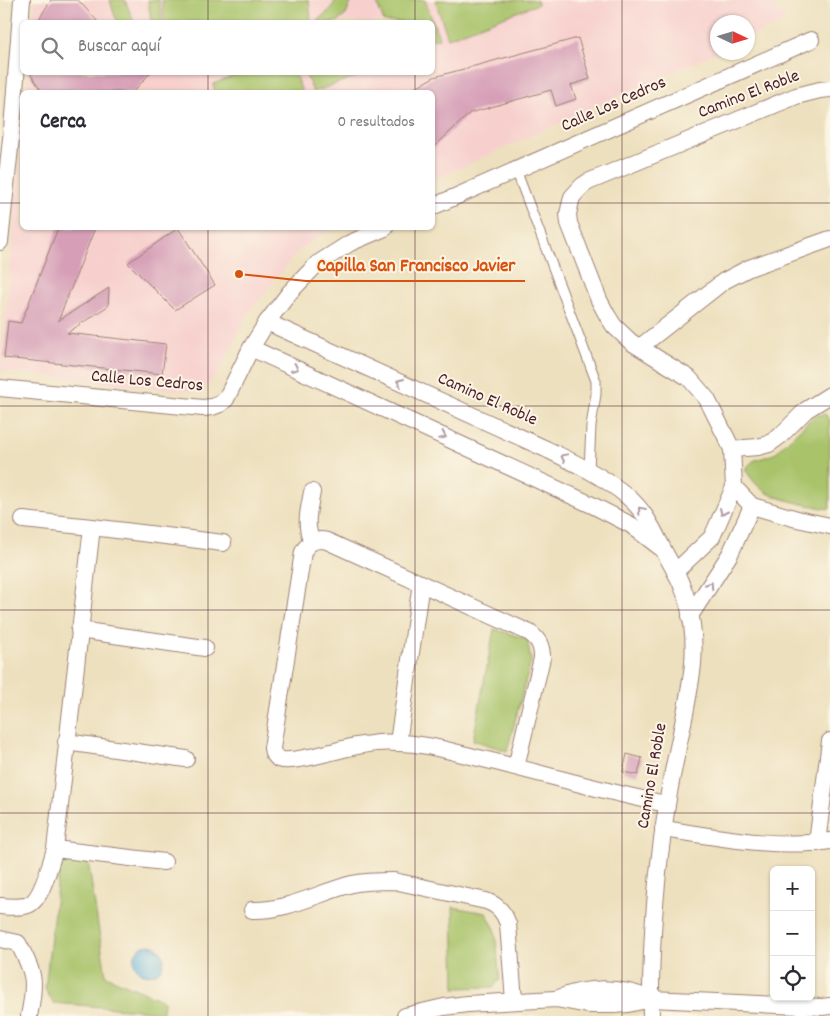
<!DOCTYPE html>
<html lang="es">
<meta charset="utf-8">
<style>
body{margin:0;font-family:Dekko,sans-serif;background:#f7f7f7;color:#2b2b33}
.controls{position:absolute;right:15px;bottom:15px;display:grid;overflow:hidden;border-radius:8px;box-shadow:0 1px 4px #0004}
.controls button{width:45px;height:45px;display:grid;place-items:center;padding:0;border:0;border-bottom:1px solid #e1e1e2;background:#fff;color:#2b2b33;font:25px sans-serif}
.compass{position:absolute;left:710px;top:15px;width:45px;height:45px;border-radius:50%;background:#fff;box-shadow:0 1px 4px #0004;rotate:94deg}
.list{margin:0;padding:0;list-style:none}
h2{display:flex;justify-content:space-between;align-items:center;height:65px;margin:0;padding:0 20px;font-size:21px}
h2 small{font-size:16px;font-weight:400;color:#7c7c81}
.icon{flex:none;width:28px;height:28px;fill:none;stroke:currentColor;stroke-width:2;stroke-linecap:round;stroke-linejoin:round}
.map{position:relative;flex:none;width:830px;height:1016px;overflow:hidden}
.search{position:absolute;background:#fff;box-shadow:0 1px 4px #0004;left:20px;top:20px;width:415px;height:55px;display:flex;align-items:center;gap:12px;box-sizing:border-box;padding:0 18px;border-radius:8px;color:#7c7c81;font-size:19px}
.panel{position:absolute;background:#fff;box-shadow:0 1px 4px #0004;left:20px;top:90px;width:415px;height:140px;border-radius:8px}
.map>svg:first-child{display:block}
.built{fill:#f7d0ce}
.green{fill:#a8c369;stroke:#79714a}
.water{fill:#5fb1da;stroke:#546882}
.building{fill:#d69fb7}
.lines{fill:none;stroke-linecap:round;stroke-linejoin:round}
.lane-casing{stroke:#9c8074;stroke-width:11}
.street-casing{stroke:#9c8074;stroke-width:18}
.lane{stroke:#fff;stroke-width:9}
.street{stroke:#fff;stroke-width:16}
.oneway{stroke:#ae9aa0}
.grid{fill:none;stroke:#4a1f2b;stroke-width:1;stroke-opacity:0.55}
.labels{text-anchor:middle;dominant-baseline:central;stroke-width:4;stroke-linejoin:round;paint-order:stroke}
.street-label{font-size:18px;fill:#4a1f2b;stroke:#fcf5e5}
.leader{fill:none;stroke:#d8530f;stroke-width:2}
.callout-dot{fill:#d8530f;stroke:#fcf5e5;stroke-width:2}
.callout-label{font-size:19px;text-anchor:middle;font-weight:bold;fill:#d8530f;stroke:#fcf5e5;stroke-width:4;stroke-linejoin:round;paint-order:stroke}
</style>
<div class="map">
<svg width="830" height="1016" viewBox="0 0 830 1016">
<rect width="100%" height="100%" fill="#fcf5e5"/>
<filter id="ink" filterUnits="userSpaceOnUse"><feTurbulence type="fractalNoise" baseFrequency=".02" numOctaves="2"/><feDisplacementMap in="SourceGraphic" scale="10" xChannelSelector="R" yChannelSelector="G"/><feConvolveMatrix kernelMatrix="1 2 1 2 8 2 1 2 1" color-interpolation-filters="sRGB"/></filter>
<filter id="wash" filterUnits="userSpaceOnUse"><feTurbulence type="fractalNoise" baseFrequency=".0096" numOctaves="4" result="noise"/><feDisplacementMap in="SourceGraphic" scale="20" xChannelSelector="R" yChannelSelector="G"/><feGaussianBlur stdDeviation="1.12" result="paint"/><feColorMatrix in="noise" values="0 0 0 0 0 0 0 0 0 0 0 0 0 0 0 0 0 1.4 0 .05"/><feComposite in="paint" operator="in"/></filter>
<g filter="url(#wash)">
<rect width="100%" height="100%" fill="#ede0be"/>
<!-- built -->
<g class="built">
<path d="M 35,0 L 767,0 L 787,20 L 748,38 L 748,22 L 718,22 L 717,52 L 433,180 L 432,92 L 27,92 L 28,73 L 432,72 L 432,22 L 33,22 Z"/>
<path d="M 22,136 L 22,228 L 332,228 L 300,249 L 248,313 L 220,371 L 204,389 L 184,391 L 0,371 Z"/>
</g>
<!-- green -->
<g class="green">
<path d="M 110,0 L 125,0 L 133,20 L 135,22 L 118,22 L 114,14 Z"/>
<path d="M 148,0 L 159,0 L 162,22 L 151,22 Z"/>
<path d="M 162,0 L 309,0 L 311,21 L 164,22 Z"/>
<path d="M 336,0 L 352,0 L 346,15 L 337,22 L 315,22 L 330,10 Z"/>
<path d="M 376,0 L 425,0 L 439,38 L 433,40 L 432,22 L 384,22 Z"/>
<path d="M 435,0 L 537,0 L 538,4 L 448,38 Z"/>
<path d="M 245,72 L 295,73 L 302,92 L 215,92 L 213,84 Z"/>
<path d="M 305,73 L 305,72 L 367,73 L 313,92 Z"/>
<path d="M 825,414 L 830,420 L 830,509 C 815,507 774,499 763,490 C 755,484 750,477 745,469 L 753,461 L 774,454 L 814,416 Z"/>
<path d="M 494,629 L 527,639 L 531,661 L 507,751 L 473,740 Z"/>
<path d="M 67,857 L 88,861 L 106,976 L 164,1001 L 163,1012 L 53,1003 L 45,989 L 59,868 Z"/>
<path d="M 453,907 L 486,913 L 495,929 L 500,980 L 493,987 L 455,988 Z"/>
</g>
<!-- water -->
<circle class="water" cx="149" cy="960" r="15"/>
<g id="blocks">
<!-- building -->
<g class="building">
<path d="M 51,0 L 78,0 L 98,22 L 37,22 Z"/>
<path d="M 578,38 L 590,79 L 571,85 L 576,99 L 556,106 L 551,90 L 470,113 L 432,149 L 432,92 L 407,92 L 434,77 Z"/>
<path d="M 29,72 L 151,72 L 133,92 L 42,92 Z"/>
<path d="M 58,228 L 95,228 L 58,321 L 109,288 L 108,306 L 67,333 L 166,344 L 162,374 L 4,358 L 8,321 L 21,323 Z"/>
<path d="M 178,228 L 215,285 L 175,310 L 128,263 Z"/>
<path d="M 627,754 L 642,758 L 638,775 L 623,772 Z"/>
</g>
</g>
</g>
<g filter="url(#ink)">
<use href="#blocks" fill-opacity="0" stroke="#9c8074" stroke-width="1"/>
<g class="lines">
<!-- lane casing -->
<g class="lane-casing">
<path id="lane" d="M 516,170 L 596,381 L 596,394 L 591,426 L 589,470"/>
</g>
<!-- street casing -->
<g class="street-casing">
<g id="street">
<path d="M 432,207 L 811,40"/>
<path d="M 0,242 L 12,129 L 22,0"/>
<path d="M 267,322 L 546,449 C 575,463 603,476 627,496 C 645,511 653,529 663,549 C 669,561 677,573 682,586 C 692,609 695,639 693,664 C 688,711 674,758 667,805 C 656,875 650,945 651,1016"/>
<path d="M 640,347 L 724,281 L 749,268 L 830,239"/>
<path d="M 251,348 L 592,505 L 631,525 L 661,548"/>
<path d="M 0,388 L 203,408 L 212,407 L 220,404 L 226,399 L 251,348 L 267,322 L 290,292 L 317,264 L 350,243 L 385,228"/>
<path d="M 732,449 L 758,447 L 769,444 L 780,436 L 806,410 L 830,395"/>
<path d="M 734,487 L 752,506 L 797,519 L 830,526"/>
<path d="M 312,492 C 309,509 304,525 312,541"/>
<path d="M 23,520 L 92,527 L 223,543"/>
<path d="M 675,572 L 712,537 L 734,487 L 732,449 L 707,399 L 689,378 L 631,342 L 614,326 L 607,315 L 599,300 L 569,223 L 568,214 L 572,197 L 582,186 L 588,182 L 796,96 L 820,90 L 830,89"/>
<path d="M 690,616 L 730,554 L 752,506"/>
<path d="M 79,630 L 205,648"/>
<path d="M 66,742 L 186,759"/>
<path d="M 398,743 L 421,583"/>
<path d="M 516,767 L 542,658 C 542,646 539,640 530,633 L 327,541 C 316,538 308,542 303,552 L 272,748 L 273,753 L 278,759 C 294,765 343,747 363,745 C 374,743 386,742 397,743 C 425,743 452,752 479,758 C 542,773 603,792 667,804"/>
<path d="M 663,829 C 719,837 774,849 830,841"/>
<path d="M 817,843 L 830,741"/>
<path d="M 55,849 L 164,862"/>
<path d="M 0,906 C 9,907 19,908 28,905 C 42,900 50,864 55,849 L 92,527"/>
<path d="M 252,910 C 287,911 318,893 352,884 C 366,881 380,881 394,881 L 486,901 C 498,905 504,912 508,924 L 514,1001"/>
<path d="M 0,939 L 18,943 C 35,974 36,981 29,1016"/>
<path d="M 556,999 C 587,986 619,986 651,999 L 822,1007 L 830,1006"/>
<path d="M 405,1016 L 444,1007 L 467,1004 L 556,999 L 588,1005 L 613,1005 L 628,1004 L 651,999"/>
</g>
</g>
<!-- lane -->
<use href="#lane" class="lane"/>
<!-- street -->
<use href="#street" class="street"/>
</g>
<!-- one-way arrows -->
<defs><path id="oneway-chevron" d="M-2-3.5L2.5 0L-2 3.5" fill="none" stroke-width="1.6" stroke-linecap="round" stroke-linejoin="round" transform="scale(1.25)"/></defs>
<g class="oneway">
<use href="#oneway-chevron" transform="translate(295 368) rotate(25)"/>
<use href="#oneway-chevron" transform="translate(400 382) rotate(-156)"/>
<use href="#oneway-chevron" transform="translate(443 436) rotate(25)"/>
<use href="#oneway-chevron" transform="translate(564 457) rotate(-153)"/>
<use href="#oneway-chevron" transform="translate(641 510) rotate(-131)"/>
<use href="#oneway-chevron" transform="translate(723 512) rotate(114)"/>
<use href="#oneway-chevron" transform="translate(710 585) rotate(-57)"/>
</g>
</g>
<!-- grid -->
<path class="grid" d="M 208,0 L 208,22M 415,0 L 415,22M 622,0 L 622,1016M 208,72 L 208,92M 415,72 L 415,92M 0,203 L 22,203M 432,203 L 830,203M 208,228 L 208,1016M 415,228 L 415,1016M 0,406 L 830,406M 0,610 L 830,610M 0,813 L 830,813"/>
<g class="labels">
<!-- street labels -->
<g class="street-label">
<text transform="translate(749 95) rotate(-21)">Camino El Roble</text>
<text transform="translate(614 105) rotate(-24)">Calle Los Cedros</text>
<text transform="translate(147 382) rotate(5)">Calle Los Cedros</text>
<text transform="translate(487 400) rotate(24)">Camino El Roble</text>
<text transform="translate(653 776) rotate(-80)">Camino El Roble</text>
</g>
</g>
<!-- callouts -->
<path class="leader" d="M239 274L306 281H525"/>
<circle class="callout-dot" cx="239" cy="274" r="5"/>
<g class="callout-label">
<text x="416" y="271">Capilla San Francisco Javier</text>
</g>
</svg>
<div class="controls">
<button>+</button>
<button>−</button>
<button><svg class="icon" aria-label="locate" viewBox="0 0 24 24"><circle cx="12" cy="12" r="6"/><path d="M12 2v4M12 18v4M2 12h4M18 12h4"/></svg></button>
</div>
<svg class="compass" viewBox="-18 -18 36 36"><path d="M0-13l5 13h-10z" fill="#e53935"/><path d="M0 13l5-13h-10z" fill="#7c7c81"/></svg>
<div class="search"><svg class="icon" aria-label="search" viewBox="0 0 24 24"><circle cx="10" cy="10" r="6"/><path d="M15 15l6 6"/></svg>Buscar aquí</div>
<section class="panel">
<h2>Cerca<small>0 resultados</small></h2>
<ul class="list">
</ul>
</section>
</div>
